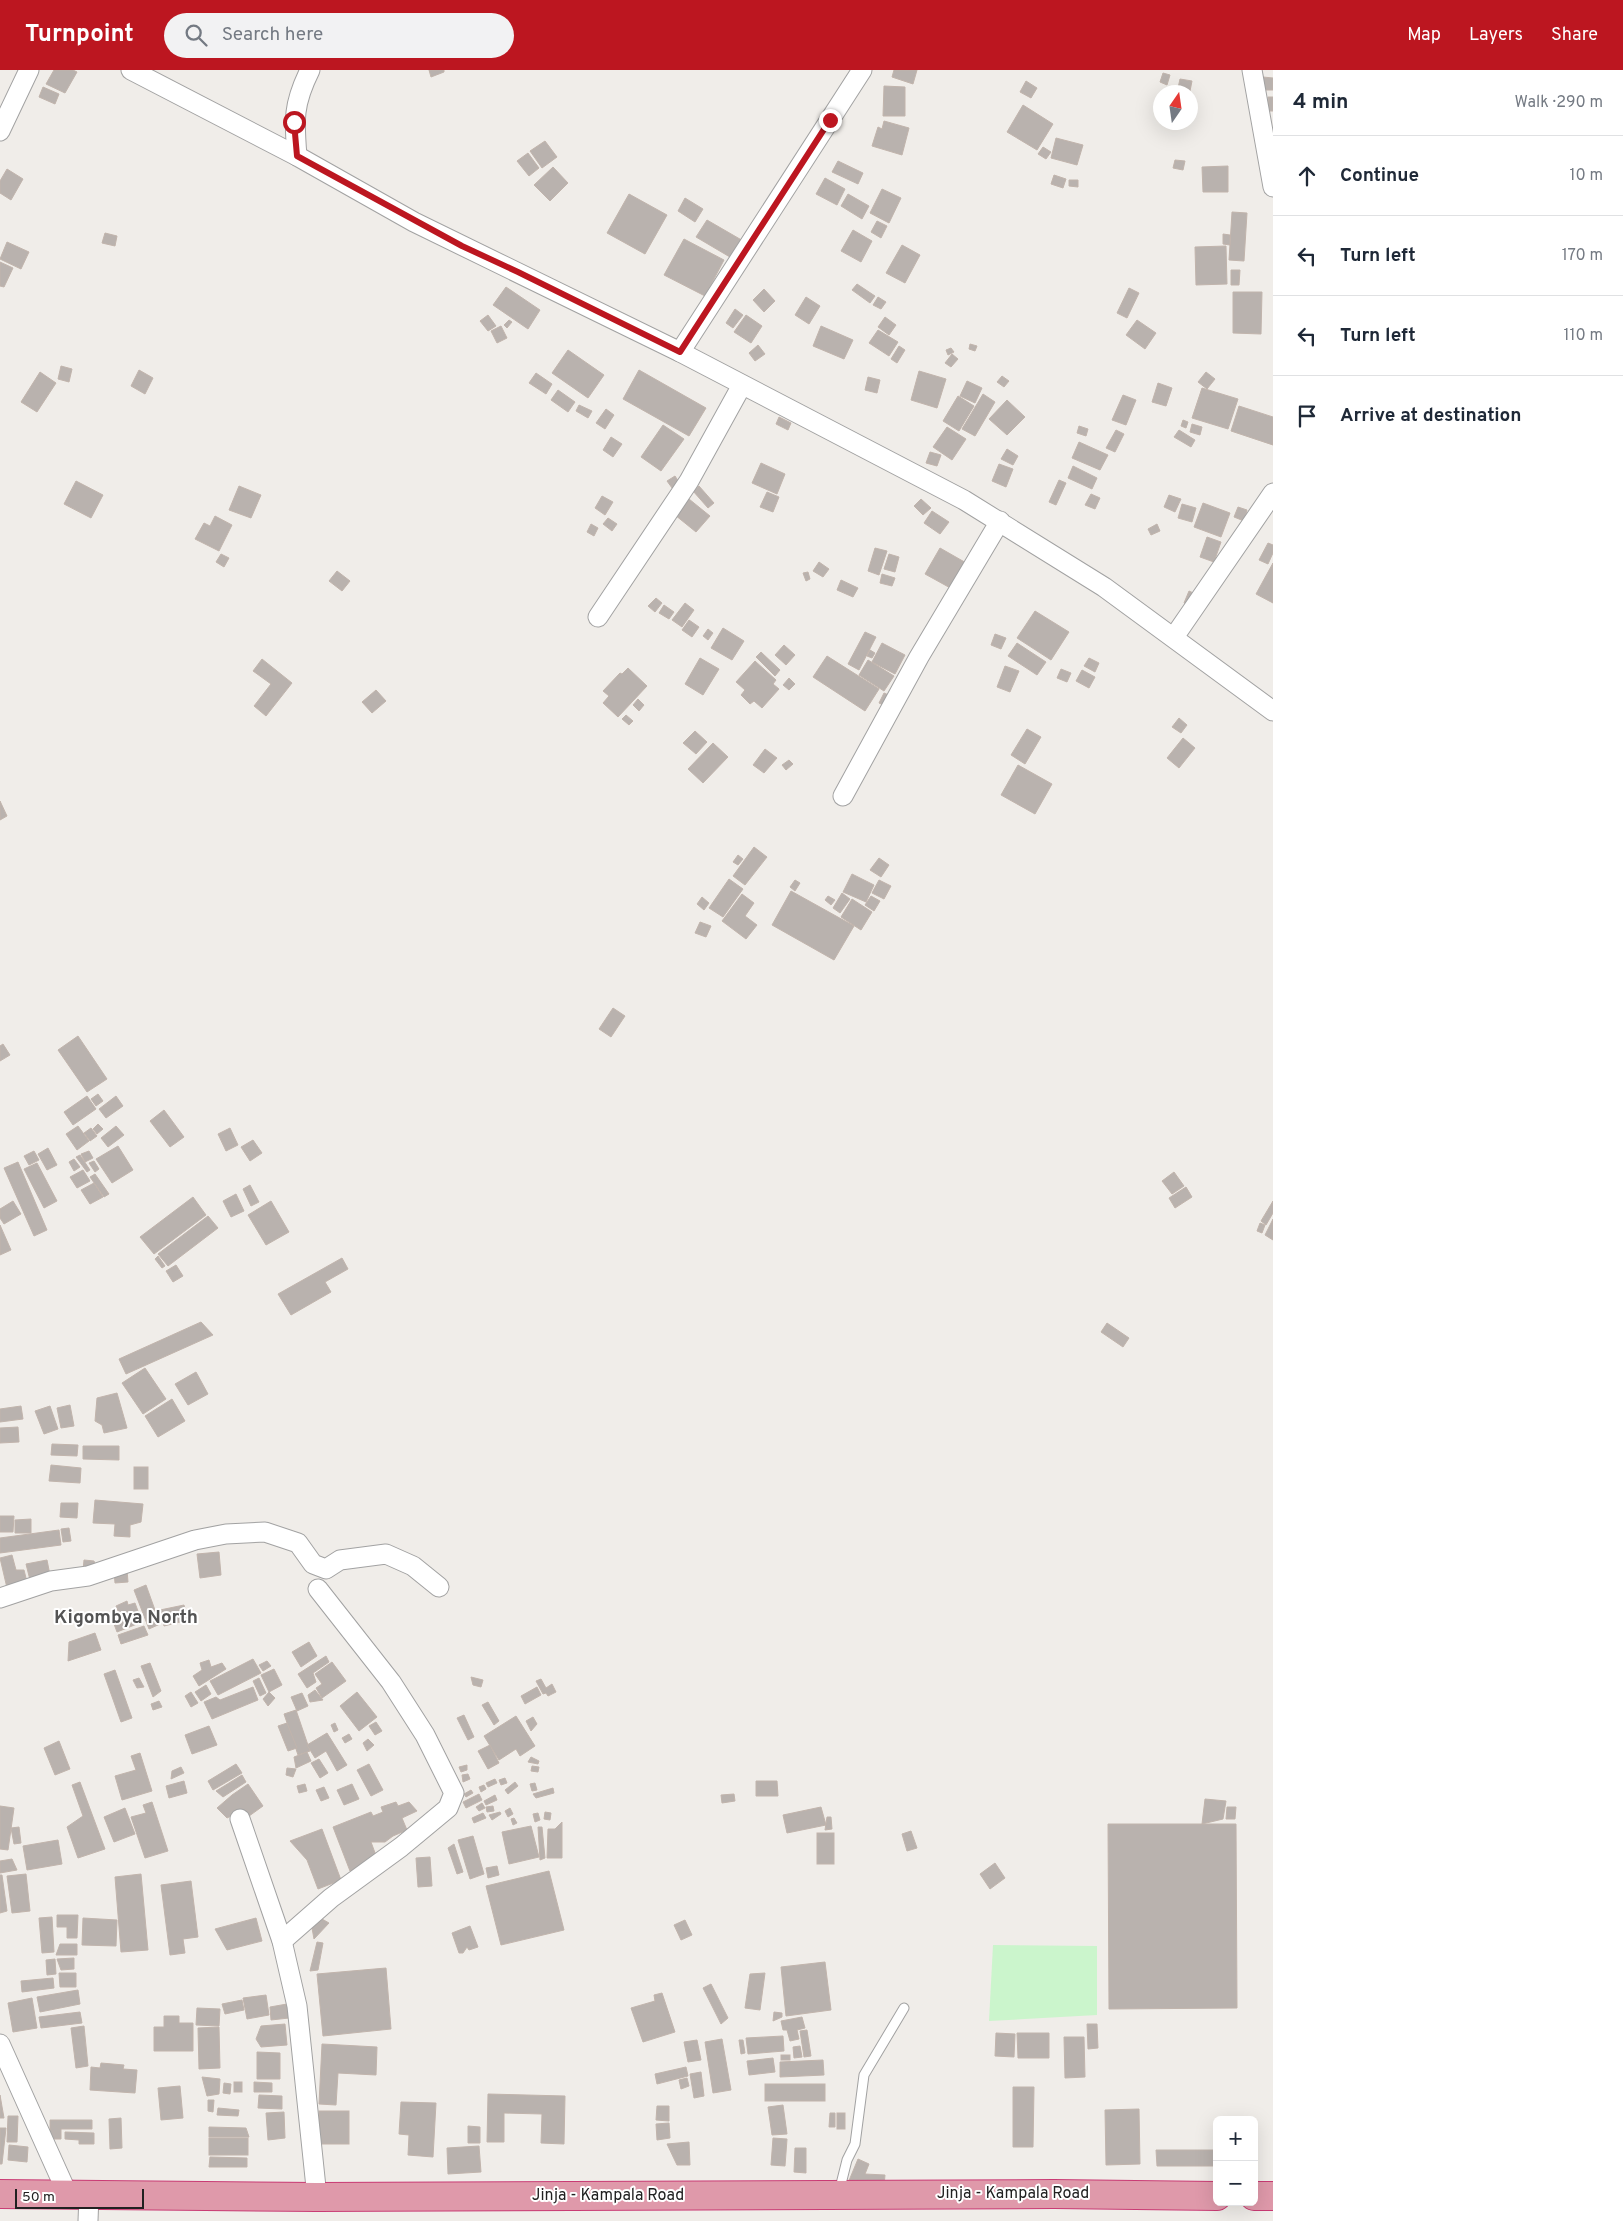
<!DOCTYPE html>
<meta charset="utf-8">
<style>
body{margin:0;font-family:Overpass,sans-serif;background:#f2f2f3;color:#1f2937}
.controls{position:absolute;right:15px;bottom:15px;display:grid;overflow:hidden;border-radius:8px;box-shadow:0 5px 20px #0002}
.controls button{width:45px;height:45px;display:grid;place-items:center;padding:0;border:0;border-bottom:1px solid #e0e1e3;background:#fff;color:#1f2937;font:25px sans-serif}
.compass{position:absolute;left:1153px;top:15px;width:45px;height:45px;border-radius:50%;background:#fff;box-shadow:0 5px 20px #0002;rotate:13deg}
.scale{position:absolute;left:15px;bottom:12px;width:129px;box-sizing:border-box;padding-left:5px;border:2px solid #212121;border-top:0;font-size:14px;line-height:18px;white-space:nowrap;color:#212121;-webkit-text-stroke:4px #fff;paint-order:stroke}
.stop{position:absolute;width:15px;height:15px;margin:-11px;border:4px solid #bc1620;border-radius:50%;background:#fff}
.stop.end{background:#bc1620;border-color:#fff;box-shadow:0 1px 5px #0008}
.list{margin:0;padding:0;list-style:none}
h2{display:flex;justify-content:space-between;align-items:center;height:65px;margin:0;padding:0 20px;font-size:21px}
h2 small{font-size:16px;font-weight:400;color:#747a83}
.list li{display:grid;grid-template-columns:32px 1fr auto;gap:15px;align-items:center;box-sizing:border-box;height:80px;padding:0 20px;border-top:1px solid #e0e1e3}
.list b{display:block;font-size:19px;white-space:nowrap}
.list em{font-size:16px;font-style:normal;color:#747a83}
.icon{flex:none;width:28px;height:28px;fill:none;stroke:currentColor;stroke-width:2;stroke-linecap:round;stroke-linejoin:round}
.map{position:relative;flex:none;width:1273px;height:2151px;overflow:hidden}
header{display:flex;align-items:center;gap:30px;box-sizing:border-box;height:70px;padding:0 25px;background:#bc1620;color:#fff}
header strong{font-size:24px}
nav{display:flex;gap:28px;margin-inline-start:auto;font-size:18px}
.search{width:350px;height:45px;background:#f2f2f3;display:flex;align-items:center;gap:12px;box-sizing:border-box;padding:0 18px;border-radius:28px;color:#747a83;font-size:19px}
main{display:flex}
aside{flex:1;background:#fff}
.map>svg:first-child{display:block}
.park{fill:#cbf5cc}
.building{fill:#b9b2ae;stroke:#c1b4ac}
.lines{fill:none;stroke-linecap:round;stroke-linejoin:round}
.lane-casing{stroke:#a2a2a2;stroke-width:11}
.street-casing{stroke:#a2a2a2;stroke-width:21}
.highway-casing{stroke:#c93b74;stroke-width:30}
.lane{stroke:#fff;stroke-width:9}
.street{stroke:#fff;stroke-width:19}
.highway{stroke:#df99aa;stroke-width:28}
.route{stroke:#bc1620;stroke-width:6}
.labels{text-anchor:middle;dominant-baseline:central;stroke-width:4;stroke-linejoin:round;paint-order:stroke}
.street-label{font-size:16px;fill:#212121;stroke:#fff}
.quarter-label{font-size:19px;font-weight:bold;fill:#545454;stroke:#fff}
</style>
<header>
<strong>Turnpoint</strong>
<div class="search"><svg class="icon" aria-label="search" viewBox="0 0 24 24"><circle cx="10" cy="10" r="6"/><path d="M15 15l6 6"/></svg>Search here</div>
<nav><a>Map</a><a>Layers</a><a>Share</a></nav>
</header>
<main>
<div class="map">
<svg width="1273" height="2151" viewBox="0 0 1273 2151">
<rect width="100%" height="100%" fill="#f0ede9"/>
<!-- park -->
<path class="park" d="M 993,1875 L 1097,1876 L 1097,1945 L 989,1951 Z"/>
<!-- building -->
<g class="building">
<path d="M 54,0 L 73,0 L 77,2 L 65,23 L 46,14 Z"/>
<path d="M 429,0 L 444,0 L 444,2 L 431,7 Z"/>
<path d="M 894,0 L 917,0 L 913,14 L 892,7 Z"/>
<path d="M 1163,3 L 1170,5 L 1167,15 L 1160,12 Z"/>
<path d="M 1263,7 L 1273,8 L 1273,20 L 1263,20 Z"/>
<path d="M 1180,9 L 1192,11 L 1190,21 L 1178,18 Z"/>
<path d="M 1026,11 L 1037,18 L 1031,28 L 1020,22 Z"/>
<path d="M 884,16 L 905,17 L 905,46 L 883,46 Z"/>
<path d="M 43,17 L 59,24 L 55,34 L 39,27 Z"/>
<path d="M 1268,27 L 1273,27 L 1273,41 L 1269,41 Z"/>
<path d="M 1023,35 L 1053,54 L 1037,80 L 1007,62 Z"/>
<path d="M 884,51 L 909,58 L 902,85 L 872,76 L 878,57 L 882,59 Z"/>
<path d="M 1056,68 L 1083,75 L 1077,95 L 1051,88 Z"/>
<path d="M 545,71 L 557,87 L 542,98 L 530,81 Z"/>
<path d="M 1043,77 L 1051,82 L 1046,89 L 1038,84 Z"/>
<path d="M 528,83 L 539,98 L 529,106 L 517,91 Z"/>
<path d="M 1175,90 L 1185,91 L 1183,100 L 1173,98 Z"/>
<path d="M 838,91 L 863,103 L 858,114 L 832,102 Z"/>
<path d="M 1228,96 L 1228,122 L 1203,122 L 1202,97 Z"/>
<path d="M 553,97 L 568,113 L 550,131 L 534,115 Z"/>
<path d="M 7,99 L 23,109 L 11,130 L 0,123 L 0,111 Z"/>
<path d="M 1054,105 L 1066,109 L 1063,118 L 1051,114 Z"/>
<path d="M 825,108 L 845,119 L 837,135 L 816,124 Z"/>
<path d="M 1069,110 L 1078,110 L 1078,117 L 1069,116 Z"/>
<path d="M 882,119 L 901,128 L 889,153 L 870,143 Z"/>
<path d="M 629,124 L 667,145 L 645,184 L 607,163 Z"/>
<path d="M 848,124 L 869,136 L 862,149 L 841,136 Z"/>
<path d="M 685,128 L 703,139 L 695,152 L 678,141 Z"/>
<path d="M 1232,142 L 1247,143 L 1244,191 L 1229,190 Z"/>
<path d="M 707,150 L 745,172 L 735,190 L 696,167 Z"/>
<path d="M 877,151 L 887,156 L 881,168 L 871,162 Z"/>
<path d="M 853,160 L 872,171 L 861,192 L 841,181 Z"/>
<path d="M 105,163 L 117,166 L 115,176 L 102,173 Z"/>
<path d="M 1223,164 L 1230,165 L 1230,175 L 1223,174 Z"/>
<path d="M 684,169 L 724,190 L 705,226 L 664,205 Z"/>
<path d="M 7,172 L 29,182 L 21,199 L 0,189 Z"/>
<path d="M 902,175 L 920,185 L 905,213 L 886,203 Z"/>
<path d="M 1226,176 L 1227,214 L 1196,215 L 1195,177 Z"/>
<path d="M 0,192 L 13,198 L 4,217 L 0,216 Z"/>
<path d="M 1231,200 L 1240,200 L 1239,215 L 1231,215 Z"/>
<path d="M 857,214 L 875,226 L 870,233 L 852,220 Z"/>
<path d="M 506,217 L 540,240 L 528,259 L 493,235 Z"/>
<path d="M 1129,218 L 1139,223 L 1127,248 L 1117,243 Z"/>
<path d="M 764,219 L 775,231 L 764,242 L 753,230 Z"/>
<path d="M 1233,222 L 1262,222 L 1261,264 L 1233,263 Z"/>
<path d="M 806,227 L 820,236 L 809,254 L 795,245 Z"/>
<path d="M 878,227 L 886,232 L 881,239 L 873,235 Z"/>
<path d="M 735,239 L 743,245 L 733,258 L 726,253 Z"/>
<path d="M 488,245 L 496,256 L 488,261 L 480,251 Z"/>
<path d="M 746,245 L 762,256 L 751,273 L 734,262 Z"/>
<path d="M 885,247 L 896,255 L 889,265 L 878,257 Z"/>
<path d="M 509,250 L 512,252 L 507,258 L 504,255 Z"/>
<path d="M 1137,250 L 1156,263 L 1145,279 L 1126,265 Z"/>
<path d="M 501,256 L 507,268 L 497,273 L 491,261 Z"/>
<path d="M 821,256 L 853,270 L 844,289 L 813,276 Z"/>
<path d="M 878,260 L 898,272 L 889,286 L 869,273 Z"/>
<path d="M 970,274 L 977,276 L 975,281 L 969,279 Z"/>
<path d="M 758,275 L 765,284 L 755,291 L 749,283 Z"/>
<path d="M 899,276 L 905,280 L 897,293 L 891,289 Z"/>
<path d="M 951,278 L 954,282 L 948,285 L 946,280 Z"/>
<path d="M 568,280 L 604,305 L 588,328 L 552,303 Z"/>
<path d="M 952,284 L 958,289 L 951,297 L 945,293 Z"/>
<path d="M 61,296 L 72,299 L 69,312 L 58,309 Z"/>
<path d="M 139,300 L 153,308 L 145,324 L 131,316 Z"/>
<path d="M 639,300 L 706,338 L 689,366 L 623,329 Z"/>
<path d="M 919,301 L 946,309 L 937,338 L 911,330 Z"/>
<path d="M 40,302 L 56,313 L 37,342 L 21,332 Z"/>
<path d="M 1206,302 L 1215,309 L 1207,319 L 1198,312 Z"/>
<path d="M 536,303 L 552,314 L 546,324 L 529,313 Z"/>
<path d="M 1002,306 L 1009,311 L 1004,317 L 997,312 Z"/>
<path d="M 868,307 L 880,310 L 877,323 L 865,320 Z"/>
<path d="M 967,311 L 982,318 L 975,333 L 960,326 Z"/>
<path d="M 1158,313 L 1172,318 L 1166,336 L 1152,332 Z"/>
<path d="M 1202,318 L 1238,329 L 1228,359 L 1192,348 Z"/>
<path d="M 558,320 L 575,332 L 568,342 L 551,330 Z"/>
<path d="M 983,324 L 995,332 L 975,366 L 962,359 Z"/>
<path d="M 1123,325 L 1136,330 L 1126,355 L 1112,350 Z"/>
<path d="M 958,326 L 974,336 L 959,361 L 943,351 Z"/>
<path d="M 1007,330 L 1025,347 L 1007,365 L 989,349 Z"/>
<path d="M 579,335 L 592,341 L 588,348 L 576,341 Z"/>
<path d="M 1239,336 L 1273,347 L 1273,375 L 1231,361 Z"/>
<path d="M 606,339 L 614,345 L 605,359 L 596,353 Z"/>
<path d="M 779,347 L 791,353 L 788,360 L 776,354 Z"/>
<path d="M 1183,350 L 1188,352 L 1186,358 L 1181,356 Z"/>
<path d="M 1192,354 L 1202,357 L 1200,365 L 1190,362 Z"/>
<path d="M 663,355 L 684,369 L 661,401 L 641,387 Z"/>
<path d="M 1079,356 L 1088,359 L 1086,366 L 1077,363 Z"/>
<path d="M 947,357 L 966,369 L 952,390 L 933,377 Z"/>
<path d="M 1116,360 L 1124,364 L 1115,382 L 1106,378 Z"/>
<path d="M 1179,360 L 1195,370 L 1191,377 L 1174,367 Z"/>
<path d="M 611,367 L 622,374 L 613,387 L 603,380 Z"/>
<path d="M 1079,372 L 1108,385 L 1100,400 L 1072,388 Z"/>
<path d="M 1007,379 L 1018,386 L 1013,395 L 1001,389 Z"/>
<path d="M 930,382 L 941,385 L 937,396 L 926,393 Z"/>
<path d="M 761,393 L 785,404 L 777,424 L 752,413 Z"/>
<path d="M 999,394 L 1013,399 L 1006,417 L 992,411 Z"/>
<path d="M 1073,396 L 1097,408 L 1092,419 L 1068,408 Z"/>
<path d="M 675,406 L 682,417 L 675,422 L 667,411 Z"/>
<path d="M 1059,410 L 1066,413 L 1056,435 L 1049,432 Z"/>
<path d="M 76,411 L 103,425 L 91,448 L 64,434 Z"/>
<path d="M 239,416 L 261,425 L 251,448 L 229,440 Z"/>
<path d="M 699,416 L 714,433 L 708,438 L 693,421 Z"/>
<path d="M 767,422 L 779,427 L 773,442 L 760,437 Z"/>
<path d="M 1091,424 L 1100,428 L 1095,439 L 1085,435 Z"/>
<path d="M 1169,425 L 1181,429 L 1175,442 L 1164,437 Z"/>
<path d="M 602,426 L 613,432 L 605,445 L 595,438 Z"/>
<path d="M 689,429 L 710,446 L 696,462 L 675,445 Z"/>
<path d="M 921,429 L 931,438 L 923,445 L 914,436 Z"/>
<path d="M 1203,433 L 1230,443 L 1221,467 L 1194,457 Z"/>
<path d="M 1182,434 L 1196,438 L 1192,452 L 1178,448 Z"/>
<path d="M 1238,437 L 1247,440 L 1244,451 L 1234,447 Z"/>
<path d="M 932,441 L 949,452 L 940,464 L 924,453 Z"/>
<path d="M 215,446 L 232,455 L 219,481 L 195,469 L 204,453 L 210,456 Z"/>
<path d="M 608,448 L 617,454 L 612,461 L 603,454 Z"/>
<path d="M 591,454 L 598,458 L 594,466 L 587,462 Z"/>
<path d="M 1157,454 L 1160,461 L 1151,465 L 1148,459 Z"/>
<path d="M 1207,467 L 1221,472 L 1214,492 L 1200,487 Z"/>
<path d="M 1268,473 L 1273,475 L 1273,483 L 1268,494 L 1259,490 Z"/>
<path d="M 875,478 L 887,481 L 879,505 L 868,501 Z"/>
<path d="M 940,478 L 968,494 L 954,520 L 925,504 Z"/>
<path d="M 221,484 L 229,488 L 224,497 L 216,492 Z"/>
<path d="M 889,484 L 899,487 L 895,502 L 884,499 Z"/>
<path d="M 819,492 L 829,499 L 823,507 L 813,501 Z"/>
<path d="M 1273,493 L 1273,533 L 1256,524 Z"/>
<path d="M 337,501 L 350,511 L 342,521 L 329,511 Z"/>
<path d="M 808,502 L 810,509 L 806,511 L 803,503 Z"/>
<path d="M 882,504 L 895,508 L 892,516 L 880,513 Z"/>
<path d="M 841,510 L 858,518 L 853,527 L 837,520 Z"/>
<path d="M 1189,521 L 1200,526 L 1195,538 L 1184,533 Z"/>
<path d="M 656,528 L 662,533 L 655,542 L 648,536 Z"/>
<path d="M 685,533 L 694,540 L 682,557 L 672,550 Z"/>
<path d="M 664,535 L 674,542 L 669,549 L 659,543 Z"/>
<path d="M 1035,541 L 1069,562 L 1051,590 L 1017,568 Z"/>
<path d="M 689,550 L 699,557 L 692,567 L 682,560 Z"/>
<path d="M 723,558 L 744,571 L 732,590 L 711,578 Z"/>
<path d="M 708,559 L 713,563 L 708,570 L 703,566 Z"/>
<path d="M 865,562 L 876,567 L 859,600 L 848,594 Z"/>
<path d="M 995,564 L 1006,568 L 1001,579 L 991,575 Z"/>
<path d="M 882,573 L 905,585 L 895,604 L 872,592 Z"/>
<path d="M 1017,573 L 1046,592 L 1037,605 L 1008,586 Z"/>
<path d="M 784,575 L 795,585 L 786,595 L 775,585 Z"/>
<path d="M 870,580 L 875,583 L 872,588 L 867,586 Z"/>
<path d="M 761,582 L 780,600 L 775,606 L 756,587 Z"/>
<path d="M 827,586 L 879,619 L 865,641 L 813,607 Z"/>
<path d="M 700,588 L 719,599 L 703,625 L 685,614 Z"/>
<path d="M 1089,588 L 1099,593 L 1095,602 L 1084,596 Z"/>
<path d="M 262,589 L 292,613 L 266,646 L 254,636 L 271,614 L 253,601 Z"/>
<path d="M 868,590 L 894,606 L 884,621 L 859,605 Z"/>
<path d="M 755,591 L 776,610 L 773,614 L 779,619 L 762,638 L 754,631 L 750,634 L 741,625 L 745,620 L 736,612 Z"/>
<path d="M 1005,596 L 1019,601 L 1010,622 L 997,617 Z"/>
<path d="M 628,598 L 647,616 L 618,647 L 603,633 L 609,626 L 603,621 L 620,603 L 622,604 Z"/>
<path d="M 1061,599 L 1071,603 L 1067,612 L 1057,608 Z"/>
<path d="M 1082,600 L 1095,607 L 1089,618 L 1076,611 Z"/>
<path d="M 789,608 L 795,614 L 789,620 L 783,615 Z"/>
<path d="M 376,620 L 386,631 L 372,643 L 362,632 Z"/>
<path d="M 884,623 L 891,626 L 886,636 L 879,633 Z"/>
<path d="M 638,629 L 644,635 L 639,641 L 633,635 Z"/>
<path d="M 626,645 L 633,651 L 629,655 L 622,649 Z"/>
<path d="M 1179,648 L 1187,655 L 1181,663 L 1172,657 Z"/>
<path d="M 1027,659 L 1041,667 L 1025,694 L 1011,685 Z"/>
<path d="M 695,661 L 707,672 L 696,684 L 683,673 Z"/>
<path d="M 1183,668 L 1195,678 L 1179,698 L 1167,688 Z"/>
<path d="M 713,673 L 728,687 L 703,713 L 688,699 Z"/>
<path d="M 765,679 L 777,688 L 764,703 L 753,695 Z"/>
<path d="M 789,690 L 793,694 L 786,700 L 782,695 Z"/>
<path d="M 1018,695 L 1052,714 L 1035,744 L 1001,725 Z"/>
<path d="M 0,731 L 7,746 L 0,750 Z"/>
<path d="M 754,777 L 767,787 L 745,815 L 733,806 Z"/>
<path d="M 738,785 L 743,789 L 738,795 L 733,792 Z"/>
<path d="M 879,788 L 889,795 L 881,807 L 870,800 Z"/>
<path d="M 852,804 L 874,815 L 866,832 L 843,822 Z"/>
<path d="M 729,809 L 743,819 L 723,847 L 709,838 Z"/>
<path d="M 795,810 L 800,813 L 795,821 L 790,817 Z"/>
<path d="M 879,810 L 891,816 L 884,829 L 872,823 Z"/>
<path d="M 791,821 L 854,856 L 834,890 L 772,855 Z"/>
<path d="M 842,823 L 850,829 L 840,843 L 833,838 Z"/>
<path d="M 742,824 L 754,833 L 745,846 L 757,855 L 746,869 L 722,851 Z"/>
<path d="M 828,826 L 835,830 L 831,835 L 825,830 Z"/>
<path d="M 871,826 L 880,831 L 874,841 L 865,835 Z"/>
<path d="M 702,827 L 709,833 L 704,840 L 697,834 Z"/>
<path d="M 852,829 L 872,842 L 861,860 L 841,847 Z"/>
<path d="M 700,852 L 711,856 L 706,867 L 695,863 Z"/>
<path d="M 613,938 L 625,946 L 611,967 L 599,959 Z"/>
<path d="M 78,966 L 107,1009 L 87,1022 L 58,980 Z"/>
<path d="M 3,974 L 10,985 L 0,991 L 0,976 Z"/>
<path d="M 98,1024 L 103,1031 L 96,1036 L 91,1029 Z"/>
<path d="M 87,1026 L 96,1039 L 73,1055 L 64,1042 Z"/>
<path d="M 116,1026 L 123,1036 L 106,1048 L 99,1039 Z"/>
<path d="M 164,1040 L 184,1067 L 170,1077 L 150,1051 Z"/>
<path d="M 98,1054 L 103,1059 L 97,1064 L 93,1059 Z"/>
<path d="M 78,1056 L 89,1071 L 77,1080 L 66,1064 Z"/>
<path d="M 116,1056 L 124,1065 L 108,1077 L 101,1068 Z"/>
<path d="M 91,1058 L 97,1066 L 90,1071 L 84,1063 Z"/>
<path d="M 230,1058 L 238,1075 L 226,1081 L 218,1064 Z"/>
<path d="M 253,1070 L 262,1083 L 250,1091 L 241,1077 Z"/>
<path d="M 118,1076 L 133,1100 L 112,1113 L 96,1089 Z"/>
<path d="M 48,1078 L 57,1095 L 47,1100 L 38,1084 Z"/>
<path d="M 34,1081 L 39,1090 L 29,1095 L 24,1086 Z"/>
<path d="M 89,1081 L 93,1088 L 85,1092 L 81,1084 Z"/>
<path d="M 80,1085 L 90,1100 L 87,1102 L 76,1087 Z"/>
<path d="M 74,1089 L 80,1097 L 74,1101 L 69,1092 Z"/>
<path d="M 94,1091 L 99,1099 L 95,1102 L 89,1093 Z"/>
<path d="M 18,1092 L 47,1160 L 34,1166 L 4,1098 Z"/>
<path d="M 37,1093 L 57,1131 L 44,1138 L 24,1099 Z"/>
<path d="M 83,1100 L 90,1111 L 77,1118 L 70,1107 Z"/>
<path d="M 1174,1102 L 1184,1116 L 1172,1124 L 1162,1111 Z"/>
<path d="M 95,1104 L 109,1124 L 104,1127 L 90,1107 Z"/>
<path d="M 94,1113 L 103,1127 L 90,1134 L 81,1120 Z"/>
<path d="M 250,1115 L 259,1132 L 251,1136 L 243,1119 Z"/>
<path d="M 1186,1117 L 1192,1127 L 1175,1138 L 1169,1128 Z"/>
<path d="M 236,1124 L 244,1141 L 231,1147 L 223,1131 Z"/>
<path d="M 193,1127 L 206,1145 L 154,1184 L 140,1167 Z"/>
<path d="M 13,1131 L 21,1144 L 4,1154 L 0,1148 L 0,1139 Z"/>
<path d="M 271,1131 L 289,1162 L 266,1175 L 248,1145 Z"/>
<path d="M 1273,1131 L 1273,1143 L 1266,1155 L 1261,1151 Z"/>
<path d="M 208,1146 L 218,1158 L 168,1196 L 158,1184 Z"/>
<path d="M 1273,1149 L 1273,1170 L 1265,1165 Z"/>
<path d="M 1260,1153 L 1265,1155 L 1262,1163 L 1257,1161 Z"/>
<path d="M 0,1155 L 11,1180 L 0,1185 Z"/>
<path d="M 158,1186 L 165,1196 L 162,1198 L 155,1189 Z"/>
<path d="M 342,1188 L 348,1199 L 325,1212 L 331,1222 L 291,1245 L 278,1224 Z"/>
<path d="M 176,1195 L 183,1206 L 173,1212 L 166,1201 Z"/>
<path d="M 201,1252 L 213,1265 L 126,1304 L 119,1289 Z"/>
<path d="M 1107,1253 L 1129,1268 L 1123,1277 L 1101,1262 Z"/>
<path d="M 145,1298 L 166,1329 L 143,1344 L 122,1313 Z"/>
<path d="M 196,1302 L 208,1324 L 188,1335 L 175,1314 Z"/>
<path d="M 117,1323 L 127,1358 L 104,1363 L 102,1355 L 95,1351 L 97,1328 Z"/>
<path d="M 172,1329 L 185,1351 L 158,1367 L 145,1346 Z"/>
<path d="M 70,1335 L 74,1356 L 61,1358 L 57,1338 Z"/>
<path d="M 21,1336 L 23,1349 L 0,1352 L 0,1339 Z"/>
<path d="M 50,1336 L 58,1359 L 44,1364 L 35,1341 Z"/>
<path d="M 18,1357 L 19,1372 L 0,1373 L 0,1358 Z"/>
<path d="M 52,1374 L 78,1375 L 77,1386 L 51,1385 Z"/>
<path d="M 83,1376 L 119,1376 L 119,1390 L 83,1389 Z"/>
<path d="M 51,1395 L 81,1398 L 80,1413 L 49,1411 Z"/>
<rect x="134" y="1397" width="14" height="22"/>
<path d="M 95,1430 L 143,1434 L 141,1452 L 130,1455 L 130,1467 L 114,1466 L 115,1454 L 93,1453 Z"/>
<path d="M 61,1433 L 78,1433 L 77,1448 L 60,1447 Z"/>
<path d="M 0,1446 L 14,1446 L 13,1462 L 0,1462 Z"/>
<path d="M 31,1449 L 31,1463 L 15,1463 L 15,1450 Z"/>
<path d="M 69,1458 L 71,1471 L 63,1472 L 61,1459 Z"/>
<path d="M 59,1460 L 61,1475 L 0,1483 L 0,1468 Z"/>
<path d="M 219,1482 L 221,1505 L 200,1508 L 197,1484 Z"/>
<path d="M 12,1485 L 16,1500 L 24,1500 L 27,1512 L 7,1518 L 0,1488 Z"/>
<path d="M 47,1490 L 50,1505 L 30,1510 L 26,1494 Z"/>
<path d="M 84,1490 L 94,1491 L 98,1501 L 83,1500 Z"/>
<path d="M 127,1500 L 128,1512 L 115,1513 L 114,1502 Z"/>
<path d="M 146,1515 L 160,1554 L 149,1559 L 134,1520 Z"/>
<path d="M 127,1531 L 128,1535 L 135,1533 L 142,1552 L 117,1562 L 111,1546 L 119,1543 L 116,1536 Z"/>
<path d="M 184,1535 L 188,1550 L 164,1556 L 160,1540 Z"/>
<path d="M 144,1556 L 148,1565 L 121,1574 L 118,1565 Z"/>
<path d="M 95,1563 L 101,1580 L 68,1591 L 69,1572 Z"/>
<path d="M 309,1572 L 317,1586 L 301,1597 L 292,1582 Z"/>
<path d="M 326,1586 L 329,1592 L 313,1603 L 316,1612 L 307,1618 L 298,1604 Z"/>
<path d="M 253,1589 L 261,1603 L 218,1625 L 210,1611 Z"/>
<path d="M 209,1590 L 211,1597 L 222,1593 L 226,1599 L 199,1616 L 193,1606 L 202,1600 L 200,1593 Z"/>
<path d="M 267,1591 L 271,1596 L 263,1601 L 259,1595 Z"/>
<path d="M 332,1592 L 346,1611 L 322,1628 L 316,1618 L 322,1614 L 315,1604 Z"/>
<path d="M 150,1593 L 161,1621 L 153,1627 L 141,1596 Z"/>
<path d="M 274,1599 L 282,1615 L 269,1622 L 261,1605 Z"/>
<path d="M 115,1600 L 132,1648 L 121,1652 L 104,1604 Z"/>
<path d="M 471,1607 L 483,1610 L 481,1617 L 473,1615 Z"/>
<path d="M 139,1608 L 144,1617 L 137,1618 L 133,1610 Z"/>
<path d="M 259,1608 L 266,1623 L 260,1626 L 253,1611 Z"/>
<path d="M 541,1609 L 546,1618 L 552,1614 L 556,1622 L 548,1626 L 546,1623 L 543,1624 L 536,1611 Z"/>
<path d="M 206,1615 L 211,1624 L 201,1631 L 195,1622 Z"/>
<path d="M 253,1617 L 258,1630 L 212,1649 L 204,1632 L 216,1627 L 220,1630 Z"/>
<path d="M 537,1617 L 541,1625 L 525,1634 L 521,1626 Z"/>
<path d="M 315,1620 L 323,1630 L 310,1632 L 308,1625 Z"/>
<path d="M 191,1622 L 198,1633 L 191,1637 L 185,1626 Z"/>
<path d="M 269,1622 L 275,1628 L 268,1636 L 263,1629 Z"/>
<path d="M 357,1622 L 377,1647 L 359,1661 L 340,1636 Z"/>
<path d="M 302,1623 L 308,1636 L 297,1641 L 291,1627 Z"/>
<path d="M 159,1631 L 162,1637 L 153,1640 L 151,1634 Z"/>
<path d="M 488,1632 L 499,1651 L 494,1655 L 482,1635 Z"/>
<path d="M 296,1640 L 310,1681 L 298,1685 L 284,1644 Z"/>
<path d="M 464,1645 L 474,1667 L 468,1670 L 457,1648 Z"/>
<path d="M 516,1646 L 535,1676 L 520,1686 L 516,1679 L 499,1690 L 484,1666 Z"/>
<path d="M 533,1647 L 537,1654 L 531,1661 L 526,1651 Z"/>
<path d="M 376,1652 L 382,1661 L 375,1665 L 369,1656 Z"/>
<path d="M 287,1653 L 297,1678 L 288,1681 L 278,1656 Z"/>
<path d="M 335,1653 L 338,1660 L 334,1662 L 331,1655 Z"/>
<path d="M 209,1656 L 217,1675 L 192,1684 L 185,1665 Z"/>
<path d="M 327,1663 L 347,1695 L 337,1701 L 326,1681 L 315,1688 L 307,1675 Z"/>
<path d="M 349,1664 L 352,1669 L 345,1673 L 342,1668 Z"/>
<path d="M 368,1669 L 374,1675 L 367,1681 L 363,1673 Z"/>
<path d="M 59,1671 L 70,1699 L 55,1705 L 44,1678 Z"/>
<path d="M 490,1675 L 499,1693 L 488,1699 L 478,1681 Z"/>
<path d="M 307,1682 L 311,1691 L 296,1698 L 294,1687 Z"/>
<path d="M 140,1683 L 152,1721 L 122,1730 L 115,1706 L 136,1700 L 131,1686 Z"/>
<path d="M 531,1687 L 539,1691 L 538,1694 L 528,1692 Z"/>
<path d="M 319,1689 L 328,1703 L 320,1708 L 311,1693 Z"/>
<path d="M 236,1694 L 242,1703 L 213,1720 L 208,1711 Z"/>
<path d="M 369,1694 L 383,1720 L 371,1726 L 357,1700 Z"/>
<path d="M 467,1695 L 467,1700 L 461,1702 L 459,1697 Z"/>
<path d="M 532,1696 L 539,1697 L 538,1702 L 531,1701 Z"/>
<path d="M 181,1697 L 184,1703 L 171,1709 L 172,1701 Z"/>
<path d="M 287,1698 L 296,1699 L 293,1707 L 286,1705 Z"/>
<path d="M 468,1704 L 470,1709 L 463,1712 L 462,1705 Z"/>
<path d="M 242,1705 L 246,1712 L 223,1727 L 216,1721 Z"/>
<path d="M 505,1708 L 507,1713 L 501,1715 L 499,1710 Z"/>
<path d="M 495,1709 L 497,1713 L 488,1717 L 486,1713 Z"/>
<path d="M 184,1711 L 187,1723 L 169,1728 L 166,1716 Z"/>
<path d="M 756,1711 L 777,1711 L 778,1726 L 756,1726 Z"/>
<path d="M 80,1712 L 105,1779 L 78,1788 L 67,1757 L 83,1746 L 72,1715 Z"/>
<path d="M 515,1712 L 518,1716 L 508,1724 L 505,1720 Z"/>
<path d="M 535,1713 L 537,1720 L 532,1721 L 530,1714 Z"/>
<path d="M 248,1714 L 263,1736 L 245,1749 L 235,1744 L 227,1748 L 217,1738 L 232,1725 Z"/>
<path d="M 305,1714 L 307,1721 L 299,1723 L 297,1716 Z"/>
<path d="M 352,1714 L 359,1729 L 344,1735 L 337,1720 Z"/>
<path d="M 484,1715 L 486,1719 L 481,1722 L 479,1717 Z"/>
<path d="M 324,1717 L 329,1728 L 321,1731 L 316,1720 Z"/>
<path d="M 553,1718 L 554,1723 L 536,1728 L 533,1724 Z"/>
<path d="M 471,1720 L 473,1723 L 466,1727 L 464,1724 Z"/>
<path d="M 479,1724 L 482,1730 L 466,1738 L 463,1732 Z"/>
<path d="M 734,1724 L 735,1731 L 722,1733 L 721,1725 Z"/>
<path d="M 495,1725 L 497,1730 L 486,1735 L 484,1731 Z"/>
<path d="M 1205,1729 L 1226,1731 L 1223,1749 L 1202,1754 Z"/>
<path d="M 152,1732 L 168,1781 L 145,1788 L 131,1747 L 146,1743 L 143,1735 Z"/>
<path d="M 396,1732 L 398,1736 L 409,1732 L 417,1741 L 402,1748 L 407,1760 L 393,1766 L 385,1772 L 371,1772 L 378,1791 L 350,1801 L 333,1757 L 371,1742 L 373,1746 L 383,1742 L 381,1737 Z"/>
<path d="M 482,1733 L 485,1738 L 479,1741 L 476,1737 Z"/>
<path d="M 0,1736 L 14,1738 L 8,1780 L 0,1779 Z"/>
<path d="M 493,1736 L 494,1741 L 487,1742 L 486,1737 Z"/>
<path d="M 821,1737 L 826,1755 L 787,1763 L 783,1745 Z"/>
<path d="M 1227,1737 L 1236,1737 L 1235,1749 L 1226,1749 Z"/>
<path d="M 125,1738 L 135,1764 L 114,1772 L 104,1747 Z"/>
<path d="M 510,1738 L 513,1744 L 508,1747 L 505,1741 Z"/>
<path d="M 500,1742 L 501,1744 L 492,1750 L 489,1745 Z"/>
<path d="M 545,1742 L 551,1743 L 550,1750 L 544,1749 Z"/>
<path d="M 483,1743 L 486,1748 L 474,1753 L 472,1748 Z"/>
<path d="M 538,1743 L 540,1750 L 535,1752 L 533,1744 Z"/>
<path d="M 827,1747 L 831,1747 L 832,1759 L 825,1760 Z"/>
<path d="M 514,1748 L 517,1753 L 513,1755 L 511,1749 Z"/>
<path d="M 562,1752 L 562,1788 L 547,1788 L 548,1759 L 555,1759 Z"/>
<path d="M 1108,1754 L 1236,1754 L 1237,1938 L 1109,1939 Z"/>
<path d="M 531,1756 L 539,1787 L 509,1794 L 502,1762 Z"/>
<path d="M 19,1757 L 21,1773 L 14,1774 L 11,1758 Z"/>
<path d="M 538,1757 L 542,1757 L 545,1788 L 540,1790 Z"/>
<path d="M 322,1759 L 341,1810 L 318,1819 L 307,1790 L 290,1771 Z"/>
<path d="M 911,1761 L 917,1778 L 907,1781 L 902,1764 Z"/>
<rect x="817" y="1763" width="17" height="31"/>
<path d="M 473,1766 L 484,1804 L 470,1809 L 458,1770 Z"/>
<path d="M 58,1770 L 62,1794 L 27,1800 L 23,1776 Z"/>
<path d="M 454,1774 L 463,1802 L 457,1804 L 448,1778 Z"/>
<path d="M 430,1787 L 432,1816 L 418,1817 L 416,1788 Z"/>
<path d="M 12,1789 L 17,1800 L 0,1803 L 0,1791 Z"/>
<path d="M 995,1793 L 1005,1808 L 990,1819 L 980,1804 Z"/>
<path d="M 497,1796 L 499,1805 L 488,1808 L 486,1798 Z"/>
<path d="M 549,1801 L 564,1860 L 501,1875 L 486,1816 Z"/>
<path d="M 26,1804 L 30,1841 L 12,1843 L 7,1806 Z"/>
<path d="M 141,1804 L 148,1880 L 121,1882 L 115,1807 Z"/>
<path d="M 0,1805 L 2,1805 L 7,1841 L 0,1843 Z"/>
<path d="M 191,1811 L 198,1867 L 183,1869 L 185,1883 L 170,1885 L 161,1815 Z"/>
<path d="M 57,1845 L 78,1845 L 77,1868 L 67,1868 L 67,1857 L 57,1857 Z"/>
<path d="M 52,1847 L 54,1882 L 42,1883 L 39,1848 Z"/>
<path d="M 83,1848 L 117,1850 L 116,1876 L 82,1875 Z"/>
<path d="M 256,1848 L 262,1871 L 227,1880 L 215,1859 Z"/>
<path d="M 322,1849 L 329,1853 L 314,1869 L 312,1858 Z"/>
<path d="M 685,1850 L 692,1865 L 681,1870 L 674,1855 Z"/>
<path d="M 470,1856 L 478,1877 L 469,1880 L 467,1877 L 463,1883 L 459,1883 L 452,1863 Z"/>
<path d="M 317,1872 L 323,1873 L 318,1900 L 310,1901 Z"/>
<path d="M 60,1874 L 77,1874 L 77,1885 L 56,1885 Z"/>
<path d="M 74,1888 L 74,1899 L 61,1900 L 57,1889 Z"/>
<path d="M 55,1889 L 56,1904 L 47,1905 L 46,1890 Z"/>
<path d="M 825,1892 L 831,1940 L 786,1946 L 781,1897 Z"/>
<path d="M 386,1898 L 391,1959 L 323,1966 L 317,1904 Z"/>
<path d="M 59,1903 L 76,1903 L 76,1917 L 60,1917 Z"/>
<path d="M 765,1903 L 760,1940 L 745,1938 L 750,1904 Z"/>
<path d="M 53,1908 L 54,1918 L 22,1922 L 21,1911 Z"/>
<path d="M 711,1914 L 728,1948 L 721,1954 L 703,1918 Z"/>
<path d="M 78,1920 L 80,1934 L 40,1942 L 37,1927 Z"/>
<path d="M 662,1923 L 675,1962 L 643,1972 L 631,1938 L 655,1931 L 654,1925 Z"/>
<path d="M 266,1925 L 269,1945 L 247,1949 L 243,1928 Z"/>
<path d="M 32,1928 L 37,1958 L 13,1962 L 8,1933 Z"/>
<path d="M 242,1930 L 244,1940 L 225,1944 L 222,1934 Z"/>
<path d="M 287,1934 L 289,1948 L 271,1950 L 270,1937 Z"/>
<path d="M 197,1938 L 220,1939 L 219,1956 L 196,1955 Z"/>
<path d="M 80,1942 L 82,1953 L 41,1958 L 39,1947 Z"/>
<path d="M 774,1942 L 782,1943 L 782,1947 L 773,1951 Z"/>
<path d="M 164,1946 L 179,1946 L 179,1953 L 193,1953 L 193,1981 L 154,1981 L 154,1957 L 164,1957 Z"/>
<path d="M 802,1947 L 805,1958 L 797,1960 L 799,1969 L 790,1971 L 787,1960 L 783,1960 L 781,1951 Z"/>
<path d="M 285,1954 L 287,1975 L 261,1977 L 256,1969 L 261,1956 Z"/>
<path d="M 1087,1954 L 1097,1954 L 1098,1978 L 1088,1979 Z"/>
<path d="M 84,1956 L 88,1996 L 76,1998 L 71,1958 Z"/>
<path d="M 219,1957 L 220,1998 L 199,1999 L 198,1958 Z"/>
<path d="M 807,1960 L 811,1986 L 804,1987 L 800,1961 Z"/>
<path d="M 996,1963 L 1015,1964 L 1014,1987 L 995,1986 Z"/>
<path d="M 1017,1963 L 1049,1963 L 1049,1988 L 1018,1988 Z"/>
<path d="M 783,1966 L 784,1981 L 748,1984 L 746,1968 Z"/>
<path d="M 1064,1967 L 1084,1967 L 1085,2007 L 1065,2008 Z"/>
<path d="M 722,1969 L 731,2020 L 713,2023 L 705,1972 Z"/>
<path d="M 697,1970 L 701,1990 L 688,1992 L 684,1972 Z"/>
<path d="M 739,1970 L 743,1970 L 745,1983 L 741,1984 Z"/>
<path d="M 322,1974 L 377,1977 L 376,2005 L 338,2003 L 336,2035 L 319,2034 Z"/>
<path d="M 800,1976 L 802,1987 L 794,1988 L 793,1977 Z"/>
<path d="M 257,1982 L 280,1983 L 280,2009 L 257,2009 Z"/>
<rect x="781" y="1985" width="9" height="5"/>
<path d="M 773,1988 L 775,2002 L 749,2005 L 747,1991 Z"/>
<path d="M 823,1990 L 824,2005 L 780,2007 L 780,1992 Z"/>
<path d="M 101,1993 L 124,1995 L 123,1999 L 137,2000 L 135,2023 L 90,2020 L 91,1997 L 100,1998 Z"/>
<path d="M 686,1997 L 688,2006 L 657,2014 L 655,2004 Z"/>
<path d="M 701,2002 L 704,2026 L 694,2028 L 690,2004 Z"/>
<path d="M 202,2007 L 220,2009 L 219,2024 L 207,2026 Z"/>
<path d="M 687,2008 L 689,2016 L 681,2019 L 679,2010 Z"/>
<rect x="234" y="2012" width="8" height="10"/>
<path d="M 254,2012 L 272,2013 L 272,2022 L 254,2022 Z"/>
<path d="M 224,2013 L 231,2014 L 230,2024 L 223,2023 Z"/>
<rect x="765" y="2014" width="60" height="17"/>
<path d="M 180,2016 L 183,2048 L 161,2050 L 158,2018 Z"/>
<path d="M 1013,2017 L 1034,2017 L 1033,2077 L 1013,2077 Z"/>
<path d="M 488,2024 L 565,2026 L 564,2074 L 541,2073 L 542,2044 L 504,2043 L 504,2072 L 487,2072 Z"/>
<path d="M 0,2025 L 4,2048 L 0,2048 Z"/>
<path d="M 259,2025 L 282,2026 L 282,2039 L 258,2038 Z"/>
<path d="M 208,2030 L 214,2030 L 213,2042 L 208,2041 Z"/>
<path d="M 401,2032 L 436,2033 L 433,2087 L 408,2085 L 409,2065 L 399,2064 Z"/>
<path d="M 783,2035 L 787,2064 L 772,2065 L 768,2037 Z"/>
<path d="M 657,2036 L 669,2036 L 669,2051 L 656,2050 Z"/>
<path d="M 218,2038 L 239,2040 L 238,2046 L 217,2045 Z"/>
<path d="M 1139,2039 L 1140,2094 L 1106,2095 L 1105,2040 Z"/>
<rect x="319" y="2041" width="30" height="33"/>
<path d="M 284,2042 L 285,2068 L 268,2070 L 266,2043 Z"/>
<path d="M 830,2043 L 835,2043 L 835,2057 L 829,2057 Z"/>
<rect x="837" y="2043" width="8" height="16"/>
<path d="M 8,2046 L 18,2046 L 17,2072 L 7,2072 Z"/>
<path d="M 121,2048 L 122,2078 L 110,2079 L 109,2049 Z"/>
<path d="M 50,2050 L 92,2050 L 92,2059 L 61,2059 L 61,2069 L 50,2069 Z"/>
<path d="M 669,2053 L 670,2068 L 657,2070 L 656,2054 Z"/>
<path d="M 468,2056 L 480,2057 L 480,2073 L 468,2073 Z"/>
<path d="M 209,2057 L 246,2058 L 249,2067 L 209,2067 Z"/>
<path d="M 0,2058 L 6,2058 L 2,2094 L 0,2094 Z"/>
<path d="M 65,2062 L 94,2063 L 94,2074 L 79,2074 L 79,2070 L 65,2069 Z"/>
<rect x="209" y="2068" width="39" height="17"/>
<path d="M 773,2068 L 787,2069 L 785,2096 L 771,2095 Z"/>
<path d="M 689,2072 L 690,2095 L 677,2095 L 667,2074 Z"/>
<path d="M 9,2075 L 28,2077 L 27,2092 L 8,2090 Z"/>
<path d="M 479,2076 L 481,2102 L 448,2104 L 447,2078 Z"/>
<path d="M 795,2078 L 806,2078 L 806,2103 L 794,2102 Z"/>
<path d="M 1156,2080 L 1217,2080 L 1217,2096 L 1157,2096 Z"/>
<path d="M 210,2087 L 247,2088 L 247,2097 L 209,2097 Z"/>
<path d="M 858,2089 L 869,2094 L 865,2104 L 885,2105 L 884,2116 L 848,2113 Z"/>
</g>
<g class="lines">
<!-- lane casing -->
<g class="lane-casing">
<path id="lane" d="M 839,2122 L 847,2090 L 855,2074 L 864,2005 L 904,1938"/>
</g>
<!-- street casing -->
<g class="street-casing">
<g id="street">
<path d="M 131,0 L 297,86 L 414,152 L 680,282 L 964,430 L 1104,517 L 1273,641"/>
<path d="M 1252,0 L 1273,117"/>
<path d="M 0,61 L 29,0"/>
<path d="M 297,86 C 294,50 293,34 310,0"/>
<path d="M 680,282 L 862,0"/>
<path d="M 598,547 L 689,411 L 742,315"/>
<path d="M 1174,567 L 1273,423"/>
<path d="M 843,726 L 919,587 L 1000,451"/>
<path d="M 0,1528 L 51,1511 L 88,1506 L 195,1470 L 226,1464 L 265,1462 L 298,1473 L 313,1494 L 326,1499 L 340,1490 L 386,1484 L 413,1496 L 439,1517"/>
<path d="M 240,1749 L 282,1871 L 297,1936 L 317,2127"/>
<path d="M 282,1871 L 331,1828 L 401,1777 L 448,1738 L 454,1723 L 425,1665 L 391,1612 L 318,1519"/>
<path d="M 0,1974 L 68,2125"/>
<path d="M 88,2151 L 89,2125"/>
</g>
</g>
<!-- highway casing -->
<g class="highway-casing">
<g id="highway">
<path d="M 0,2124 L 317,2127 L 1054,2124 L 1217,2126"/>
<path d="M 1254,2126 L 1273,2126"/>
</g>
</g>
<!-- lane -->
<use href="#lane" class="lane"/>
<!-- street -->
<use href="#street" class="street"/>
<!-- highway -->
<use href="#highway" class="highway"/>
</g>
<g class="lines">
<!-- route -->
<path class="route" d="M 294,52 L 297,86 L 462,176 L 518,202 L 680,282 L 830,50"/>
</g>
<g class="labels">
<!-- street labels -->
<g class="street-label">
<text x="1013" y="2124">Jinja - Kampala Road</text>
<text x="608" y="2126">Jinja - Kampala Road</text>
</g>
<!-- quarter labels -->
<g class="quarter-label">
<text x="126" y="1548">Kigombya North</text>
</g>
</g>
</svg>
<div class="controls">
<button>+</button>
<button>−</button>
</div>
<svg class="compass" viewBox="-18 -18 36 36"><path d="M0-13l5 13h-10z" fill="#e53935"/><path d="M0 13l5-13h-10z" fill="#747a83"/></svg>
<div class="scale">50 m</div>
<div class="stop" style="left:294px;top:52px"></div>
<div class="stop end" style="left:830px;top:50px"></div>
</div>
<aside>
<h2>4 min<small>Walk · 290 m</small></h2>
<ul class="list">
<li><svg class="icon" aria-label="ahead" viewBox="0 0 24 24"><path d="M12 20V5M6 11l6-6 6 6"/></svg><div><b>Continue</b></div><em>10 m</em></li>
<li><svg class="icon" aria-label="left" viewBox="0 0 24 24"><path d="M17 20v-9H6M10 6l-5 5 5 5"/></svg><div><b>Turn left</b></div><em>170 m</em></li>
<li><svg class="icon" aria-label="left" viewBox="0 0 24 24"><path d="M17 20v-9H6M10 6l-5 5 5 5"/></svg><div><b>Turn left</b></div><em>110 m</em></li>
<li><svg class="icon" aria-label="arrive" viewBox="0 0 24 24"><path d="M6 21V4h12l-3 4 3 4H6"/></svg><div><b>Arrive at destination</b></div></li>
</ul>
</aside>
</main>
